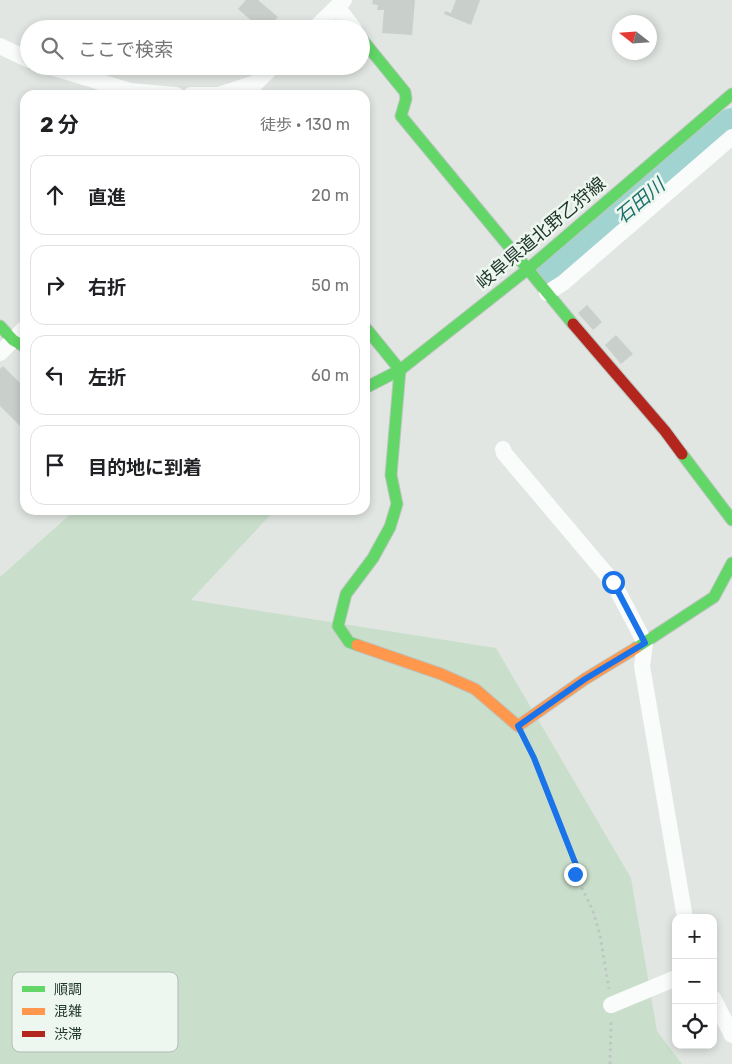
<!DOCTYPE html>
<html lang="ja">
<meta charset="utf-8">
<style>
body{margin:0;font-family:Rubik,"Noto Sans JP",sans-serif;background:#f6f6f6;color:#202124}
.controls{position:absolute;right:15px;bottom:15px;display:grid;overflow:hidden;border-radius:10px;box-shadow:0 2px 8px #0003}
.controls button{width:45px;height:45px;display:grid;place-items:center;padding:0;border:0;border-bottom:1px solid #e0e0e0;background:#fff;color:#202124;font:25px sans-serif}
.compass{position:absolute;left:612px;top:15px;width:45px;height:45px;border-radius:50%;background:#fff;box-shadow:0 2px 8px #0003;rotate:287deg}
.stop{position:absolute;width:15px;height:15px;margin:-11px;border:4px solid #1a73e8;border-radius:50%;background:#fff}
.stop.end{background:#1a73e8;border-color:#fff;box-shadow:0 1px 5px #0008}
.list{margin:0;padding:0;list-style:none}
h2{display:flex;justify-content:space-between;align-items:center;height:65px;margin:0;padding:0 20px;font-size:21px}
h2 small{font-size:16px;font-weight:400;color:#757577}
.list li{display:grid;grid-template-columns:32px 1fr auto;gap:15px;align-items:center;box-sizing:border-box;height:80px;margin:0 10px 10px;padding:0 10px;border:1px solid #e0e0e0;border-radius:15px}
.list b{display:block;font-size:19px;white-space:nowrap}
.list em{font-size:16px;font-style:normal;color:#757577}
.icon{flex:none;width:28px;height:28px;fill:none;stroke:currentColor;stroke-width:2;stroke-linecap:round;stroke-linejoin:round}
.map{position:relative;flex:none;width:732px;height:1064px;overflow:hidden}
.search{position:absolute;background:#fff;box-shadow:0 2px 8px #0003;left:20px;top:20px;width:350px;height:55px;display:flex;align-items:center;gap:12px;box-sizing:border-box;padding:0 18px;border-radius:28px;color:#757577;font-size:19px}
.panel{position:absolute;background:#fff;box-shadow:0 2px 8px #0003;left:20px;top:90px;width:350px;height:425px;border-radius:15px}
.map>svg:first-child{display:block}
.green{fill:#cadfcb}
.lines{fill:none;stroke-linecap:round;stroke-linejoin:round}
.river{stroke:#a1d4d0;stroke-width:34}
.building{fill:#c9cfcb}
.fast-casing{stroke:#bcc6c0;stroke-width:13}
.slow-casing{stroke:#bcc6c0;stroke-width:13}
.jam-casing{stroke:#bcc6c0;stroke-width:13}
.path{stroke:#bfc7c3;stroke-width:3;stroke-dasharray:2.5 4;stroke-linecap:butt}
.street{stroke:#fafbfb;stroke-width:16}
.fast{stroke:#63d668;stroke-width:11}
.slow{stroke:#ff974d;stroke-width:11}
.jam{stroke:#b3261e;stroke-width:11}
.route{stroke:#1a73e8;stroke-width:6}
.labels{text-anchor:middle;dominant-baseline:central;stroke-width:5;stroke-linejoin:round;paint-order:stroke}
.street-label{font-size:18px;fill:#20382c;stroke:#eef6f0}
.water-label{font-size:19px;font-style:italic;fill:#1d716d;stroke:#eef6f0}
.key{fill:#eef6f0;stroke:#b0bdb5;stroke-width:1}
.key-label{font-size:14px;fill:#20382c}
</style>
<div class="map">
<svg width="732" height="1064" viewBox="0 0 732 1064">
<rect width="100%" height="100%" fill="#e1e6e2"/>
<!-- green -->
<path class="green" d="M 75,510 L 275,510 L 191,600 L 496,648 L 631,878 L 657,1031 L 682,1064 L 0,1064 L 0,577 Z"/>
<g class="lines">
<!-- river -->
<path class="river" d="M 549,277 L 732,125"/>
</g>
<!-- building -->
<g class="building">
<path d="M 246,0 L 258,0 L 278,17 L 271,24 L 274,27 L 273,29 L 261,29 L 238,9 Z"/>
<path d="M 373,0 L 415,0 L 412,35 L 382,33 L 384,10 L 377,10 L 378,5 L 372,4 Z"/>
<path d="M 456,0 L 480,0 L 471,25 L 444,14 L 445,11 L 451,13 Z"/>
<path d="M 587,305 L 602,322 L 593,330 L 578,313 Z"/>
<path d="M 616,335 L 633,354 L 621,364 L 605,345 Z"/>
<path d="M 3,366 L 25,388 L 25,431 L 0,406 L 0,369 Z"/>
</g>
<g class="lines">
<!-- fast casing -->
<g class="fast-casing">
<g id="fast">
<path d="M 361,38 L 405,92 L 406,99 L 401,116 L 573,324"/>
<path d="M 0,326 L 13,340 L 25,347"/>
<path d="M 365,388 L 400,370 L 528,269 L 732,94"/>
<path d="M 682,454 L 732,520"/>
<path d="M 357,645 L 349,642 L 338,626 L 346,594 L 373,558 L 390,527 L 397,504 L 391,475 L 400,370 L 365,327"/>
<path d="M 636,648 L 714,597 L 732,563"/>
</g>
</g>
<!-- slow casing -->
<g class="slow-casing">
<path id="slow" d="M 357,645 L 441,674 L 475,689 L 518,726 L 585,679 L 636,648"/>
</g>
<!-- jam casing -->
<g class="jam-casing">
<path id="jam" d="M 573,324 L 665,431 L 682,454"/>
</g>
<!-- path -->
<g class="path">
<path d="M 527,744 L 578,870 L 575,874 L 593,911 L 600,935 L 609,989"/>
<path d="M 610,1064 L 611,1020"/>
</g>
<!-- street -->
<g class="street">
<path d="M 337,7 L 354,29"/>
<path d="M 314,29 L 344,0"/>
<path d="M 0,46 L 29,60"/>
<path d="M 48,66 L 130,91 L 176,95"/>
<path d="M 249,90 L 273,66"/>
<path d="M 191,95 L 218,95 L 255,83"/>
<path d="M 547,293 L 563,283 L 732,137"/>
<path d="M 0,353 L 25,328"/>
<path d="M 503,449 L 504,453 L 613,582 L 645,643 L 642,666 L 685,918"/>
<path d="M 713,998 L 732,1035"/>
<path d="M 611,1005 L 676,978"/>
</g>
<!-- fast -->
<use href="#fast" class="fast"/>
<!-- slow -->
<use href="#slow" class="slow"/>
<!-- jam -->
<use href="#jam" class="jam"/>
</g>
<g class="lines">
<!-- route -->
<path class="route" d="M 575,874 L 578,870 L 534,758 L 518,726 L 585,679 L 645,643 L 613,582"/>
</g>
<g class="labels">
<!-- street labels -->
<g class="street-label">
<text transform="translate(541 233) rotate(-40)">岐阜県道北野乙狩線</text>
</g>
<!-- water labels -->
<g class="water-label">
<text transform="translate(640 201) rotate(-40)">石田川</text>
</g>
</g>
<!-- legend -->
<rect x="12" y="972" width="166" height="80" rx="8" class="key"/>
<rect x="22" y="986" width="23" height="6" fill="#63d668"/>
<rect x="22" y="1008" width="23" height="7" fill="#ff974d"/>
<rect x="22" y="1031" width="23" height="6" fill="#b3261e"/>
<g class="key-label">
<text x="54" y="994">順調</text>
<text x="54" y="1016">混雑</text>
<text x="54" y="1039">渋滞</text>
</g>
</svg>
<div class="controls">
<button>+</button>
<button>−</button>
<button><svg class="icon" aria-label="locate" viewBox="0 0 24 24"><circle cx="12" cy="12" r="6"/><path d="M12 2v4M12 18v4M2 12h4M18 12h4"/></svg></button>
</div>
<svg class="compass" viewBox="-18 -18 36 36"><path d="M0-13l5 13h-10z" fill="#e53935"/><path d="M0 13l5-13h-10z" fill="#757577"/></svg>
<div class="stop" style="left:613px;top:582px"></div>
<div class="stop end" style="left:575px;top:874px"></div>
<div class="search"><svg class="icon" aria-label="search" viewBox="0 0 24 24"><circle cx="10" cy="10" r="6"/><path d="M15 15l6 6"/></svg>ここで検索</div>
<section class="panel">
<h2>2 分<small>徒歩 · 130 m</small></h2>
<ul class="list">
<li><svg class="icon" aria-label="ahead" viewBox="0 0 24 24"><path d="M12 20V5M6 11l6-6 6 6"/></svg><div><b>直進</b></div><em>20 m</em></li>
<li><svg class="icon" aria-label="right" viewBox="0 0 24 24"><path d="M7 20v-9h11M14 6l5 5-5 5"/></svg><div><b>右折</b></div><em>50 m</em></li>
<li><svg class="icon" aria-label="left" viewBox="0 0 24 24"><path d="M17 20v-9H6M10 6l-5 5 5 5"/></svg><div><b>左折</b></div><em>60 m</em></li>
<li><svg class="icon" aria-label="arrive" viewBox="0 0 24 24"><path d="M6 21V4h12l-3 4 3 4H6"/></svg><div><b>目的地に到着</b></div></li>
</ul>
</section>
</div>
